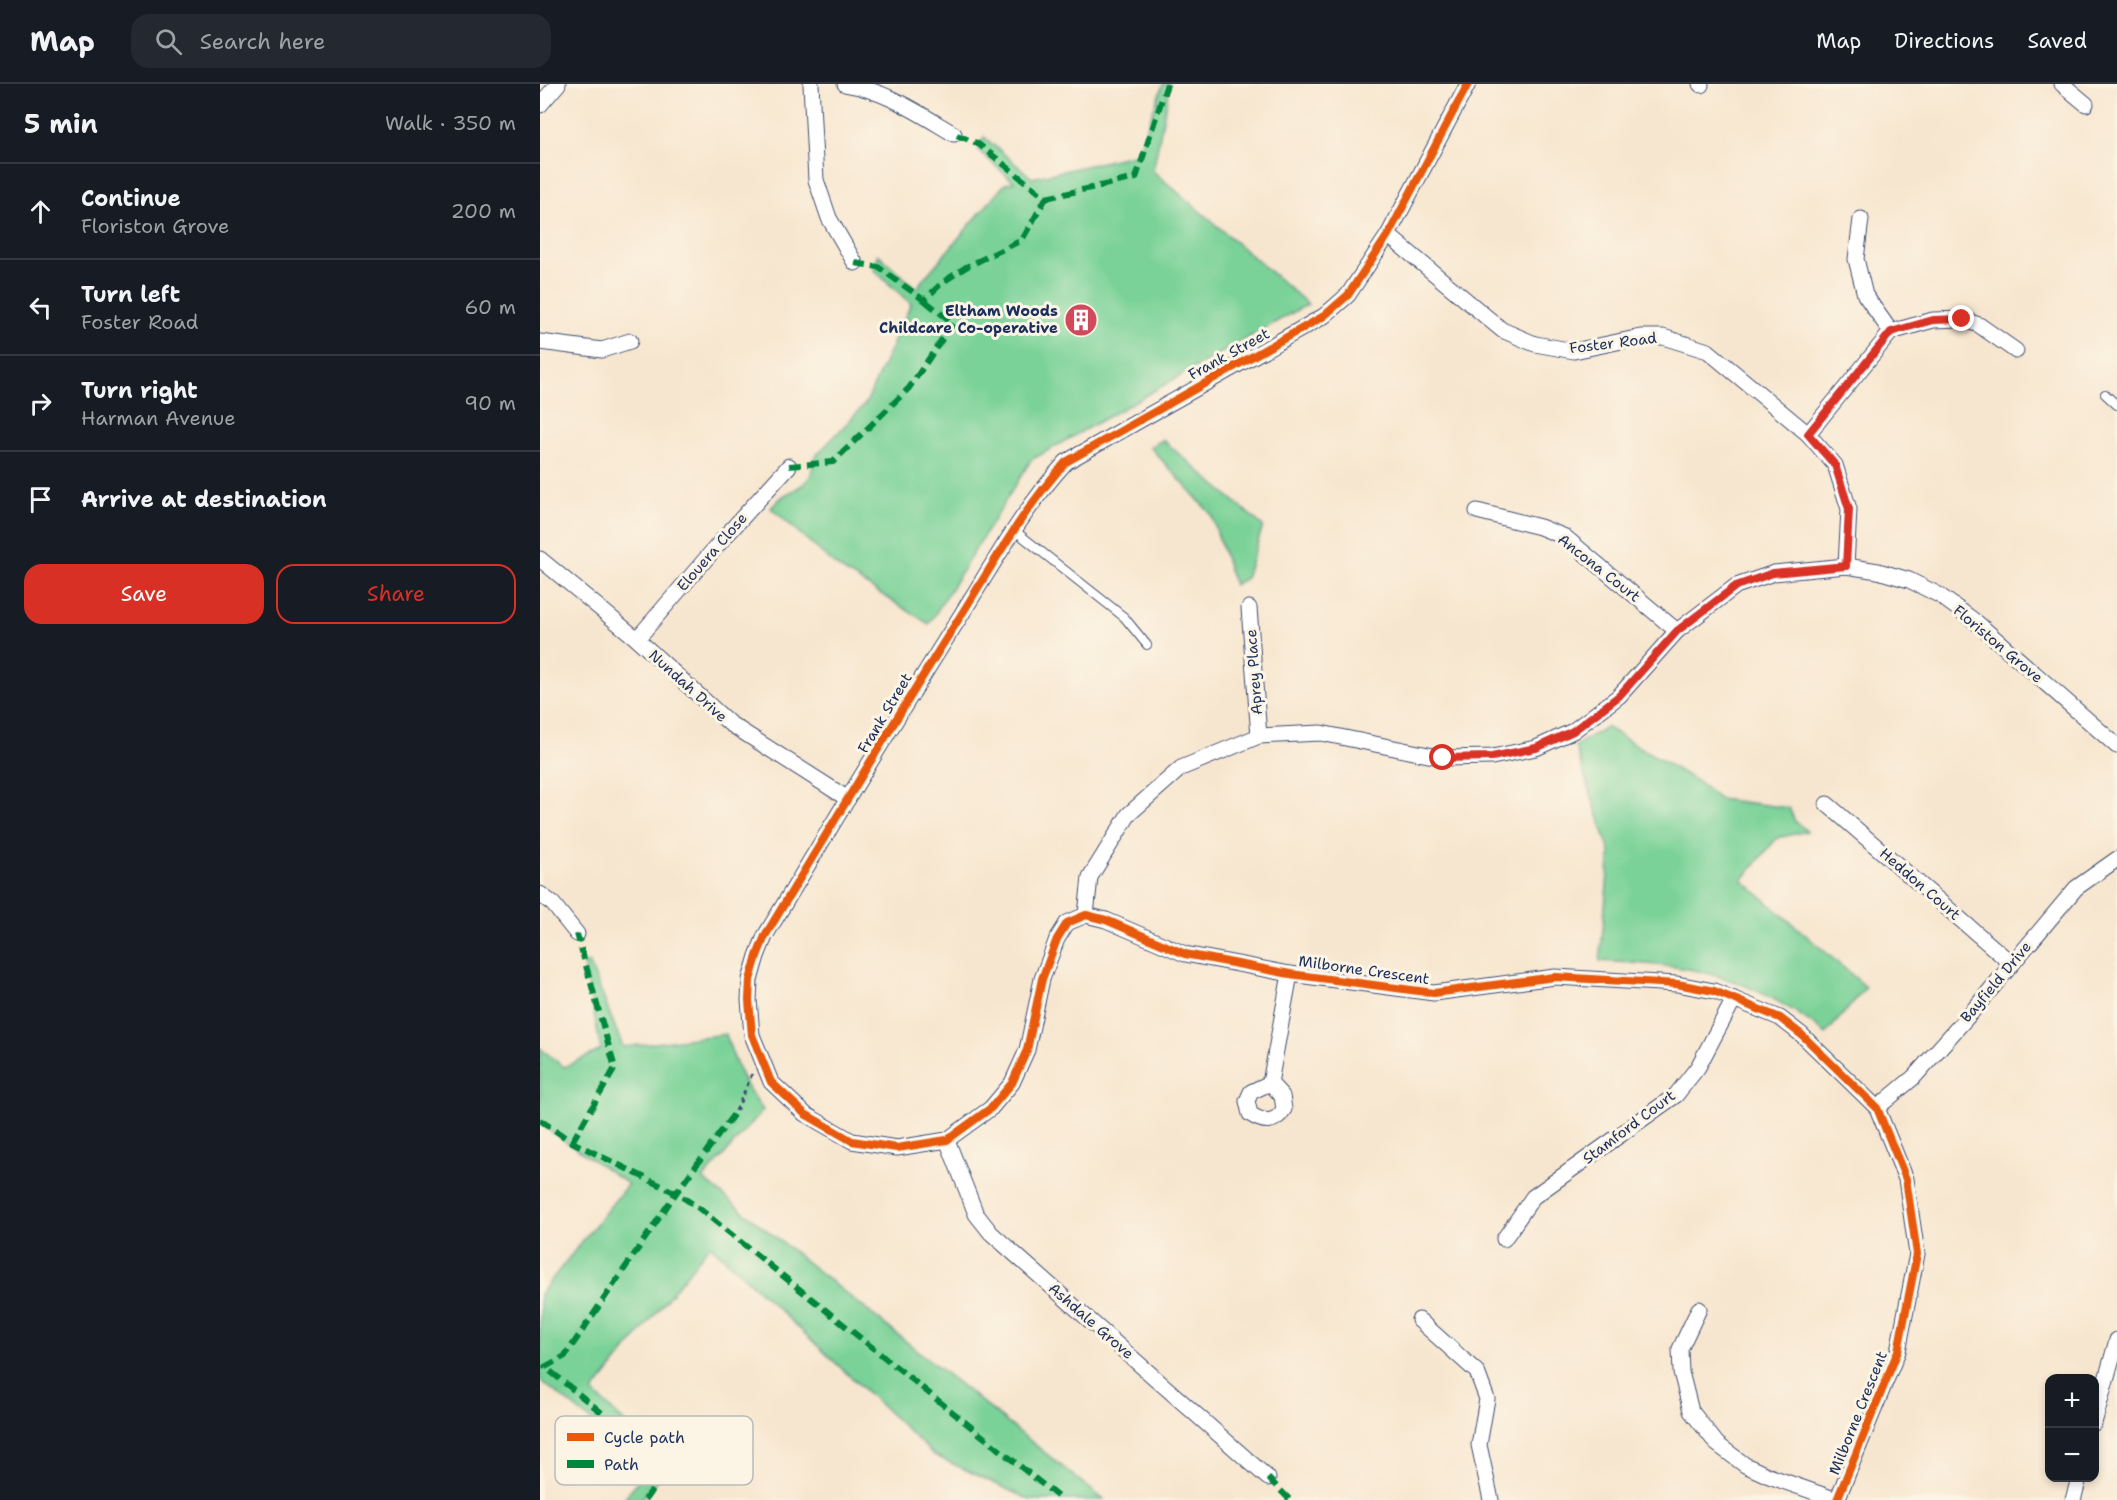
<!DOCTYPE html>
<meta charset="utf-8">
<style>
body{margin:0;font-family:"Shantell Sans",sans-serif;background:#242831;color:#f1f3f6}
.controls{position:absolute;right:18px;bottom:18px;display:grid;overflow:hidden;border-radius:12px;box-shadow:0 3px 9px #0003}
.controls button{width:54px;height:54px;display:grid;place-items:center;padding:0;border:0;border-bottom:2px solid #363941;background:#171b24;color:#f1f3f6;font:30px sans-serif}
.stop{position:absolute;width:18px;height:18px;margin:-14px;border:4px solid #d93025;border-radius:50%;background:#fff}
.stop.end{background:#d93025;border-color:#fff;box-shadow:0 2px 6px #0008}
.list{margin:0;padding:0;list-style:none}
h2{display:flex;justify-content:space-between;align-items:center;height:78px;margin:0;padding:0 24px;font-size:26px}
h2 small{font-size:20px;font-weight:400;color:#9ea1a6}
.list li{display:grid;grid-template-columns:39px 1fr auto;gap:18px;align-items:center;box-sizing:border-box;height:96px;padding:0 24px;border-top:2px solid #363941}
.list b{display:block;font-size:22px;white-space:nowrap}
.list p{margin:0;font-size:20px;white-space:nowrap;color:#9ea1a6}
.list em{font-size:20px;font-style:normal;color:#9ea1a6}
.actions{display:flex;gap:12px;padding:18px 24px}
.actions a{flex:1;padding:14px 0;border:2px solid #d93025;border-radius:18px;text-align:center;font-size:21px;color:#d93025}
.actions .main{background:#d93025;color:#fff}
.icon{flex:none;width:33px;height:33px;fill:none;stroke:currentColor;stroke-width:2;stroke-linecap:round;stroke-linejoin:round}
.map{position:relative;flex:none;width:1577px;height:1416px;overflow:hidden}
header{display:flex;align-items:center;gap:36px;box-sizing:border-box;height:84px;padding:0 30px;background:#171b24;border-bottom:2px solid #363941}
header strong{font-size:28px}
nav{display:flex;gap:33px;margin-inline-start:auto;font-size:21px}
.search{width:420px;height:54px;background:#242831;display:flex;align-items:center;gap:15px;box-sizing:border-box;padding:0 21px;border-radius:18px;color:#9ea1a6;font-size:22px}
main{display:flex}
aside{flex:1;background:#171b24}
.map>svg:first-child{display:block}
.green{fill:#7ad298;stroke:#4a807b;stroke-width:1.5}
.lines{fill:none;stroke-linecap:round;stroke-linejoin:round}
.lane-casing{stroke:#3c4a6f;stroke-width:10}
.street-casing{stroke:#3c4a6f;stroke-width:17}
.path{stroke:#3c4a6f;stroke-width:3;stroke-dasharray:4.5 4.5;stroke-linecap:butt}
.lane{stroke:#fff;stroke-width:8}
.street{stroke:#fff;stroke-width:15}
.quiet{stroke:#00873e;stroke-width:6;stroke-dasharray:12 6;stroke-linecap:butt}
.cycleway-casing{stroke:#fcf5e5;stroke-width:11}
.cycleway{stroke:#e8590c;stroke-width:8}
.route{stroke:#d93025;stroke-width:8}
.labels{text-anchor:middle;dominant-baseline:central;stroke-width:6;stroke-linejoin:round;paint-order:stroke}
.poi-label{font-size:15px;font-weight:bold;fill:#1b2f5e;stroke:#fcf5e5;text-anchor:end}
.street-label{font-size:15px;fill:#1b2f5e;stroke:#fcf5e5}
.key{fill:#fcf5e5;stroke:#b8babc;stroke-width:1.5}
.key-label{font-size:16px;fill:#1b2f5e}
</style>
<header>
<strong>Map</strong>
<div class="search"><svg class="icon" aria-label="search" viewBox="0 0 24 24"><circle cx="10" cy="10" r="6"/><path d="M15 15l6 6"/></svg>Search here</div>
<nav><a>Map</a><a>Directions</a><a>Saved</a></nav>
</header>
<main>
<aside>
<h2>5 min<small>Walk · 350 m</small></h2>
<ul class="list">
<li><svg class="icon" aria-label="ahead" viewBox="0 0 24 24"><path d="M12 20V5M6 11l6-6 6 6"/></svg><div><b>Continue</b><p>Floriston Grove</p></div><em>200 m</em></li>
<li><svg class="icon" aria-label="left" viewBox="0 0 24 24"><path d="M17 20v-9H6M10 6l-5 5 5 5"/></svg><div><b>Turn left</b><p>Foster Road</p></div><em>60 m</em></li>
<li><svg class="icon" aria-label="right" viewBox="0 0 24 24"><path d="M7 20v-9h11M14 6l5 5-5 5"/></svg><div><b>Turn right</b><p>Harman Avenue</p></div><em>90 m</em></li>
<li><svg class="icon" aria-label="arrive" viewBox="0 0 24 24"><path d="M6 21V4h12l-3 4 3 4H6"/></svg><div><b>Arrive at destination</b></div></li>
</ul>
<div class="actions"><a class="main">Save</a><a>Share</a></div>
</aside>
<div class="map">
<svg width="1577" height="1416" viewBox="0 0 1577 1416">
<rect width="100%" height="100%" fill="#fcf5e5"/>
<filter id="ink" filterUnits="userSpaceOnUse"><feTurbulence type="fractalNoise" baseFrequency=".0167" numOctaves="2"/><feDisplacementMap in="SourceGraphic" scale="12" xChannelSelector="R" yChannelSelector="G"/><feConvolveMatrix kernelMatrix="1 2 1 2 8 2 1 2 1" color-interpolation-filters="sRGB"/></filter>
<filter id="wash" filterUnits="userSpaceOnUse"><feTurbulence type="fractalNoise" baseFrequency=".008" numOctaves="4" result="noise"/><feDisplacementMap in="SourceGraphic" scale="24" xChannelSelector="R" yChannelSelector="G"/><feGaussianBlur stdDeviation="1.35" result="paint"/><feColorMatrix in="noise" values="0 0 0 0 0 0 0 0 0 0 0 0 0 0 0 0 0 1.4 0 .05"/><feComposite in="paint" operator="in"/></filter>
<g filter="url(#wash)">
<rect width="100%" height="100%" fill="#f7e6cf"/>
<!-- green -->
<g class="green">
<path d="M 623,0 L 630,0 L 613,87 L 768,220 L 491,376 L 389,540 L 299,484 L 231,424 C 235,420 240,414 245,411 C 264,400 273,399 273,375 L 326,319 L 371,220 L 334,186 L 338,170 L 377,205 L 381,198 L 465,100 L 474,98 L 438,66 L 444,53 L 492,94 L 593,71 L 596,73 Z"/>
<path d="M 623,356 L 723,442 L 706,494 L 694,501 L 671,430 L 610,363 Z"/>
<path d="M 1066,643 L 1158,698 L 1179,715 L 1249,724 L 1255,737 L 1267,747 L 1237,754 L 1202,796 L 1326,903 L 1286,950 C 1246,918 1203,896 1153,886 C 1122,880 1090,879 1060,877 L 1070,768 L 1035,662 Z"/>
<path d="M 49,878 L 83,963 L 186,950 C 194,979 205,1003 223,1026 L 163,1095 L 564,1416 L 490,1416 L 394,1371 L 170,1161 L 53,1308 L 129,1381 L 101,1416 L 83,1416 L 109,1383 L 0,1296 L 0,1210 L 88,1100 L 0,1040 L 0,964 L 24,983 L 61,966 L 44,880 Z"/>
</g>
</g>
<g filter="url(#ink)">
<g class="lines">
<!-- lane casing -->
<g class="lane-casing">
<g id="lane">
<path d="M 1565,310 L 1577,321"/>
<path d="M 474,446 L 584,533 L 607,561"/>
</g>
</g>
<!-- street casing -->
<g class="street-casing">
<g id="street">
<path d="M 271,0 L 276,96 L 289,134 L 315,179"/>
<path d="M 305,0 C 345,6 380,30 414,50"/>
<path d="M 1160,0 L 1161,1"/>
<path d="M 1522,0 L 1546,20"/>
<path d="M 0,21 L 18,0"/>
<path d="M 1321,135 L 1316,175 L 1325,211 L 1351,248"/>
<path d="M 848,151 L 962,246 L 995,260 L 1034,267 L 1101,253 L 1123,253 L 1168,267 L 1268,350 L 1295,381 L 1309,425 L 1306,482"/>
<path d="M 0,258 L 62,266 L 90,257"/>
<path d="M 1268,350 L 1351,248 L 1393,236 L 1422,235 L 1439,241 L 1476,267"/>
<path d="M 937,427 L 1000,443 L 1025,453 L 1137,547"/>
<path d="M 0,475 L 97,555 L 189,639 L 308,715"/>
<path d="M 709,524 L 719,652"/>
<path d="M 97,555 L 183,455 L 249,382"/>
<path d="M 1287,720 L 1472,880"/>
<path d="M 0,810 L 13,820 L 37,850"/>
<path d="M 546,831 L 527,839 L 517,855 L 502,895 L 487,966 L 472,999 L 451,1024 L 407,1056 L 357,1064 L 312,1057 L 265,1030 L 231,998 L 212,951 L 209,916 L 210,896 L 217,872 L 225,852 C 289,746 352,640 418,536 C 452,482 483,425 526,378 L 784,232 L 808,211 L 848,151 L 928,0"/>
<path d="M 546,831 L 566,836 L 645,870 L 750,890 L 894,909 L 1015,893 L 1137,900 L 1174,907 L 1240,934 L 1262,951 L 1337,1024 L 1366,1095 L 1377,1170 L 1358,1267 L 1297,1416"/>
<path d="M 546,831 L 550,793 L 589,730 L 641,684 L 719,652 L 781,649 L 903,674 L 952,673 L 996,664 L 1033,647 L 1079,612 L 1137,547 L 1196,502 L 1234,489 L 1306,482 L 1338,487 L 1369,496 L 1399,511 L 1436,538 L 1577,662"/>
<path d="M 730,999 L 742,1012 L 744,1025 C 735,1040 724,1039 710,1030 L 707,1017 L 711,1008 Z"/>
<path d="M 730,999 L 750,890"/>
<path d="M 1337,1024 L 1374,993 L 1436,923 L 1536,804 L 1577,775"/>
<path d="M 407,1056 L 436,1130 L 451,1149 L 728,1394"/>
<path d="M 964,1155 L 993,1113 L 1136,1011 L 1158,983 L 1194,915"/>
<path d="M 1159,1225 L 1140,1265 L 1141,1288 L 1151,1327 L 1177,1360 L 1205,1381 L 1229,1392 L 1297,1416"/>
<path d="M 879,1236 L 937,1288 L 947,1315 L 939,1361 L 951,1416"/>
<path d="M 1554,1339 L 1577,1256"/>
<path d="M 1533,1416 L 1539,1394"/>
</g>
</g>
<!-- path -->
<path class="path" d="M 196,1027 L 212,990"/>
<!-- lane -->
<use href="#lane" class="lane"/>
<!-- street -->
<use href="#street" class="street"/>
<!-- quiet -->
<g class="quiet">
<path d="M 506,114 L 596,94 L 627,0"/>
<path d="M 315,179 L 338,183 L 384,216 L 403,198 L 426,183 L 482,156 L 506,114 L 437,59 L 414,50"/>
<path d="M 249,382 L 293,378 L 369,304 L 413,239 L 384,216"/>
<path d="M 0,1036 L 32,1058 L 136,1109 L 156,1122 L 522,1416"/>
<path d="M 32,1058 L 75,984 L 37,850"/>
<path d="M 728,1394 L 750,1416"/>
<path d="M 105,1416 L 128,1382 L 5,1283 L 25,1272 L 136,1109 L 196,1027"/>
</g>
<!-- cycleway casing -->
<g class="cycleway-casing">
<path id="cycleway" d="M 928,0 L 848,151 L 808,211 L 784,232 L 526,378 C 483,425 452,482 418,536 C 352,640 289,746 225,852 L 217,872 L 210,896 L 209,916 L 212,951 L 231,998 L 265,1030 L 312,1057 L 357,1064 L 407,1056 L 451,1024 L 472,999 L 487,966 L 502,895 L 517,855 L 527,839 L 546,831 L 566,836 L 645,870 L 750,890 L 894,909 L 1015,893 L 1137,900 L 1174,907 L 1240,934 L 1262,951 L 1337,1024 L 1366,1095 L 1377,1170 L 1358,1267 L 1297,1416"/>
</g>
<!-- cycleway -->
<use href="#cycleway" class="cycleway"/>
</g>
</g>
<g class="lines" filter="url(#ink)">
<!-- route -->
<path class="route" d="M 903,674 L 952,673 L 996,664 L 1033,647 L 1079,612 L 1137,547 L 1196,502 L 1233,489 L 1306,482 L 1309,425 L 1295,381 L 1268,350 L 1351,248 L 1393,236 L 1422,235"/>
</g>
<!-- icons -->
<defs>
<g id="building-disc" transform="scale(1.725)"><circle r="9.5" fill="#d1495b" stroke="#fcf5e5"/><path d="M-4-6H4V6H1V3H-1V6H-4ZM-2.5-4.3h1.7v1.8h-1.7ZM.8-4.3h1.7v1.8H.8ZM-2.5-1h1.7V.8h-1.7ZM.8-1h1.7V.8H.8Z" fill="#fff"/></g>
</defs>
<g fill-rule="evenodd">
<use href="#building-disc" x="541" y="236"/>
</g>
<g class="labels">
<!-- poi labels -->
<g class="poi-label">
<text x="518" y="227">Eltham Woods<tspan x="518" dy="17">Childcare Co-operative</tspan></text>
</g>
<!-- street labels -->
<g class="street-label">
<text transform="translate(1073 259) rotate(-7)">Foster Road</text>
<text transform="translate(689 270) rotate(-29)">Frank Street</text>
<text transform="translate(172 468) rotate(-49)">Elouera Close</text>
<text transform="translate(1059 484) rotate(38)">Ancona Court</text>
<text transform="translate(1458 560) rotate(40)">Floriston Grove</text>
<text transform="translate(714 588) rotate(-94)">Aprey Place</text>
<text transform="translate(148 602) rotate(42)">Nundah Drive</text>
<text transform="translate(345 629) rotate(-59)">Frank Street</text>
<text transform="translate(1380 800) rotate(41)">Heddon Court</text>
<text transform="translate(824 886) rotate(8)">Milborne Crescent</text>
<text transform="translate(1456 898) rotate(-50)">Bayfield Drive</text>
<text transform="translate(1089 1043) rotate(-37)">Stamford Court</text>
<text transform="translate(551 1237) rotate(41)">Ashdale Grove</text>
<text transform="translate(1318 1329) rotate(-68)">Milborne Crescent</text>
</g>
</g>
<!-- legend -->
<rect x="15" y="1332" width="198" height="69" rx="9" class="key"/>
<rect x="27" y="1349" width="27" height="8" fill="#e8590c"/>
<rect x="27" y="1376" width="27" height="8" fill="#00873e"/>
<g class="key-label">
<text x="64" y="1359">Cycle path</text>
<text x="64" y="1386">Path</text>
</g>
</svg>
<div class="controls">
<button>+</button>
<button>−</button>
</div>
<div class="stop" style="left:903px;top:674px"></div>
<div class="stop end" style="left:1422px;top:235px"></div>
</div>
</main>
